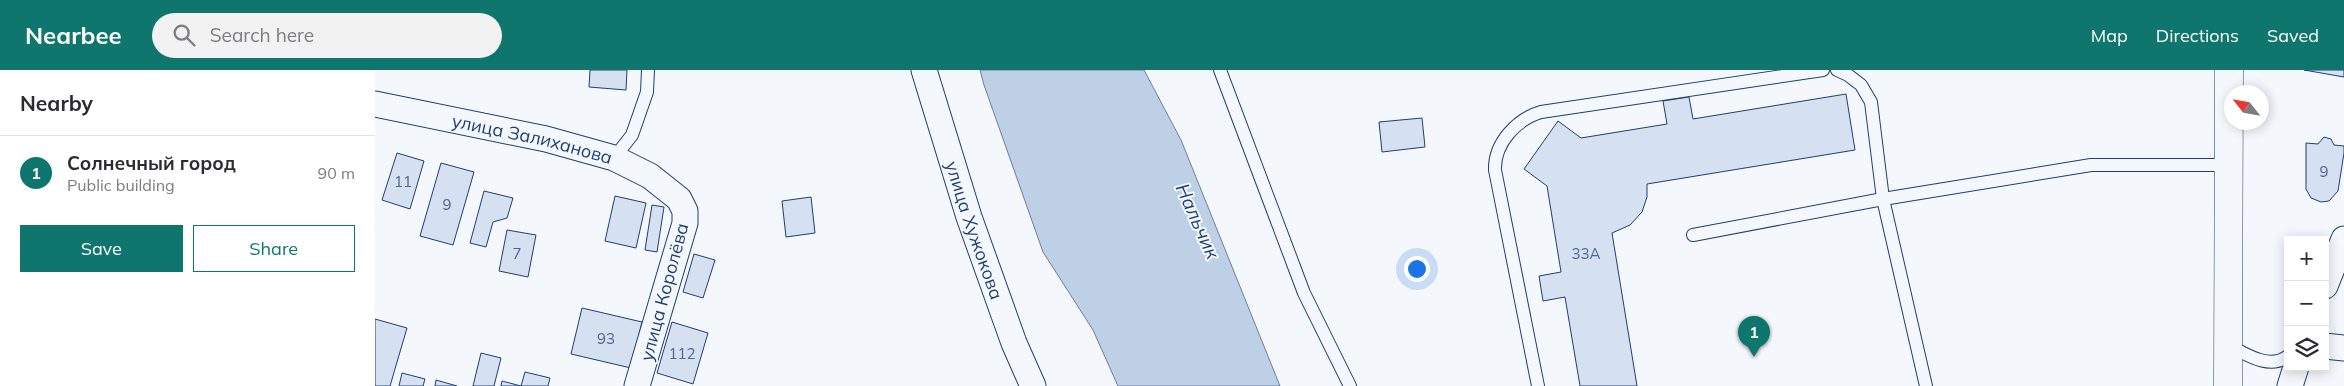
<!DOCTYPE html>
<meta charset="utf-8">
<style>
body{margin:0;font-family:Mulish,sans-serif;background:#f2f2f3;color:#2b2b33}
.controls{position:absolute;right:15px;bottom:15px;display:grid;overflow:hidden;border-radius:0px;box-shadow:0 2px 12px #0003}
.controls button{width:45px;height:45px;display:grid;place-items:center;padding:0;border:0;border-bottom:1px solid #e1e1e2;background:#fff;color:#2b2b33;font:25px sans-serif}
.compass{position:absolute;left:1849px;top:15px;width:45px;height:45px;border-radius:50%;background:#fff;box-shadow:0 2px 12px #0003;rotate:301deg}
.you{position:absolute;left:1041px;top:198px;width:18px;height:18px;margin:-12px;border:4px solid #fff;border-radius:50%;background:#1a73e8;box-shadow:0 0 0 8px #1a73e833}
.badge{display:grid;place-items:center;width:32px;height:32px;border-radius:50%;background:#0f766e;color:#fff;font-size:16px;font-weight:700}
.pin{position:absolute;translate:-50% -41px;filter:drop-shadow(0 1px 2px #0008)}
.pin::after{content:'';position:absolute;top:26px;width:18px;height:15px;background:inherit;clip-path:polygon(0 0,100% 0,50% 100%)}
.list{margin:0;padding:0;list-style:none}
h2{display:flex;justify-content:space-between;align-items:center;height:65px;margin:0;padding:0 20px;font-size:21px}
h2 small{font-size:16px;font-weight:400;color:#7c7c81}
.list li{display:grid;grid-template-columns:32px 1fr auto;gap:15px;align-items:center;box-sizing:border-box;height:75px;padding:0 20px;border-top:1px solid #e1e1e2}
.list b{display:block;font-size:19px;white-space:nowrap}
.list p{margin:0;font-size:16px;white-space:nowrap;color:#7c7c81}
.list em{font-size:16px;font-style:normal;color:#7c7c81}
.actions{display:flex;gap:10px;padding:15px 20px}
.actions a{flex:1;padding:11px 0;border:1px solid #0f766e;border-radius:0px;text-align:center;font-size:18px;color:#0f766e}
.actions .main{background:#0f766e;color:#fff}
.icon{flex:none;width:28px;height:28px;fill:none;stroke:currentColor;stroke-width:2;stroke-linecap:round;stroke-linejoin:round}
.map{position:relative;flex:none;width:1969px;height:316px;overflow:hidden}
header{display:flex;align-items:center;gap:30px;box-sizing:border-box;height:70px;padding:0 25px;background:#0f766e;color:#fff}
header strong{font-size:24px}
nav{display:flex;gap:28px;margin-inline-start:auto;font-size:18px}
.search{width:350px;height:45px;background:#f2f2f3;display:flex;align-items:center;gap:12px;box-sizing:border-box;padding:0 18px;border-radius:28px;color:#7c7c81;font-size:19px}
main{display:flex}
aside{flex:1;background:#fff}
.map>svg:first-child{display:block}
.water{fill:#bed0e5;stroke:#687fa3}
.building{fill:#d5e0f0;stroke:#1d3f73}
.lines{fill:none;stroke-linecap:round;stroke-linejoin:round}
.service-casing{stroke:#1d3f73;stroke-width:14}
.minor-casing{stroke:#1d3f73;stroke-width:27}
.secondary-casing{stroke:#1d3f73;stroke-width:29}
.service{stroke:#f4f7fb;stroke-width:12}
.minor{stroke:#f4f7fb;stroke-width:25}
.secondary{stroke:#f4f7fb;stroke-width:28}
.labels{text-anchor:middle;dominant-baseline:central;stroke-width:4;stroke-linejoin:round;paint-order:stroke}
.number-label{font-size:15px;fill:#4b6792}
.street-label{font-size:18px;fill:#1d3f73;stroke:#f4f7fb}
.water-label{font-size:19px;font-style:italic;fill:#1d3f73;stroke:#f4f7fb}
</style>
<header>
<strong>Nearbee</strong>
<div class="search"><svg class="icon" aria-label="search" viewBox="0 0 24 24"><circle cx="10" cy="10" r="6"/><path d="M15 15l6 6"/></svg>Search here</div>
<nav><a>Map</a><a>Directions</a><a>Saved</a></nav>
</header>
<main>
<aside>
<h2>Nearby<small></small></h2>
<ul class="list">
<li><span class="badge">1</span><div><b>Солнечный город</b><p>Public building</p></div><em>90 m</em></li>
</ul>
<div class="actions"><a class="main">Save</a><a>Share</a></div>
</aside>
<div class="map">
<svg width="1969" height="316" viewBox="0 0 1969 316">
<rect width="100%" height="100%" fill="#f4f7fb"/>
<!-- water -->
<path class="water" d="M 605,0 L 769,0 L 806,70 L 905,316 L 743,316 L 718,260 L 668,182 L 609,15 Z"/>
<!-- building -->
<g class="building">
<path d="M 215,0 L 252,0 L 251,20 L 214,17 Z"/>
<path d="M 1929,0 L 1969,0 L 1969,7 Z"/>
<path d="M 1471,24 L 1480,80 L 1272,114 L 1272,127 L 1267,142 L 1255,155 L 1237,163 L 1262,316 L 1205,316 L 1190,227 L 1168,231 L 1164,206 L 1186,202 L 1172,116 L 1149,99 L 1183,51 L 1206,68 L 1292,54 L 1288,31 L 1314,27 L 1318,49 Z"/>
<path d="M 1047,48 L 1050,77 L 1007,82 L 1004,52 Z"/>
<path d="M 1949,67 L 1956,69 L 1959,75 L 1969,76 L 1969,83 L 1963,121 L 1954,131 L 1946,132 L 1936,128 L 1931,119 L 1931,73 L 1943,74 Z"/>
<path d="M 22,83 L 49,91 L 35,139 L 7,130 Z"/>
<path d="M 66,93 L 99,102 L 78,175 L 45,166 Z"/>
<path d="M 109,121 L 138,128 L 132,148 L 118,152 L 111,177 L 95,173 Z"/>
<path d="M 240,126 L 271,133 L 261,178 L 230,171 Z"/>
<path d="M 436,127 L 440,163 L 411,167 L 407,131 Z"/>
<path d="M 277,135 L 289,137 L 282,182 L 270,180 Z"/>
<path d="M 132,160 L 161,165 L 153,207 L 124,201 Z"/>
<path d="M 319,184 L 340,190 L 328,228 L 308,222 Z"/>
<path d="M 207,238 L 267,252 L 256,298 L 196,284 Z"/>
<path d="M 0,249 L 32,258 L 15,316 L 0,316 Z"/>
<path d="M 297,252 L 333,263 L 318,314 L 282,303 Z"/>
<path d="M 106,283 L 126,288 L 119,316 L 98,316 Z"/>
<path d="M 150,302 L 175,308 L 173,316 L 126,316 L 127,311 L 146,316 Z"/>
<path d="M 27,303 L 50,309 L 48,316 L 24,316 Z"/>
<path d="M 61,310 L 82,316 L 60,316 Z"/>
</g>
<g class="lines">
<!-- service casing -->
<g class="service-casing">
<g id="service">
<path d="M 845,0 L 929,223 L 975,316"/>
<path d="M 1462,0 L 1473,5 L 1486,15 L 1496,32 L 1508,129 L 1551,316"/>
<path d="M 239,88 L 257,65 L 272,22 L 273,0"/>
<path d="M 1318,165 L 1508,129 L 1716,95 L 1855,95"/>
<path d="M 1855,276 C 1872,285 1895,300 1913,286"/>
<path d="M 1163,316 L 1120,100 C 1119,73 1142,49 1166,42 L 1448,0"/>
</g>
</g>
<!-- minor casing -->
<g class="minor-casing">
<g id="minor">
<path id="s1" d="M 549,0 L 594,147 L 639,273 L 658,316"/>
<path id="s2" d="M 0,34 L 171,69 L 239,88 L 275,106 L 304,129 L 310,141 L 310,153 L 262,316"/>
<path d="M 1950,216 L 1969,169"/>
<path d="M 1950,276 L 1969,278"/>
<path d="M 1915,316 L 1921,297"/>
</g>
</g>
<!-- secondary casing -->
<g class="secondary-casing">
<path id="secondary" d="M 1853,316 L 1854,0"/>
</g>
<!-- service -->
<use href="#service" class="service"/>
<!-- minor -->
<use href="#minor" class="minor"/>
<!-- secondary -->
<use href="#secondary" class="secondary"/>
</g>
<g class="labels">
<!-- number labels -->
<g class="number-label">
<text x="1949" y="101">9</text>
<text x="28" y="111">11</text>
<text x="72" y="134">9</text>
<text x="142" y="183">7</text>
<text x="1211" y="183">33А</text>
<text x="231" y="268">93</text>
<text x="307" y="283">112</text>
</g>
<!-- street labels -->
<g class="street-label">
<text stroke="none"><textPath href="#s2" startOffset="161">улица Залиханова</textPath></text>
<text stroke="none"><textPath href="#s1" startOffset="168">улица Хужокова</textPath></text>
<text transform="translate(289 222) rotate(-75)">улица Королёва</text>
</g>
<!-- water labels -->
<g class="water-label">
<text transform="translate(823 151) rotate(66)">Нальчик</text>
</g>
</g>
</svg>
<div class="controls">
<button>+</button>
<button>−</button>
<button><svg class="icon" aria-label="layers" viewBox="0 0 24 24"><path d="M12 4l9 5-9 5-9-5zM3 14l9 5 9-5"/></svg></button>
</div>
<svg class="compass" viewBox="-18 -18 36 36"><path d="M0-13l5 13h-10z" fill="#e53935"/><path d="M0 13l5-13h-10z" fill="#7c7c81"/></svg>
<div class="you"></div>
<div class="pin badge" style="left:1379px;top:287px">1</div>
</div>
</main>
